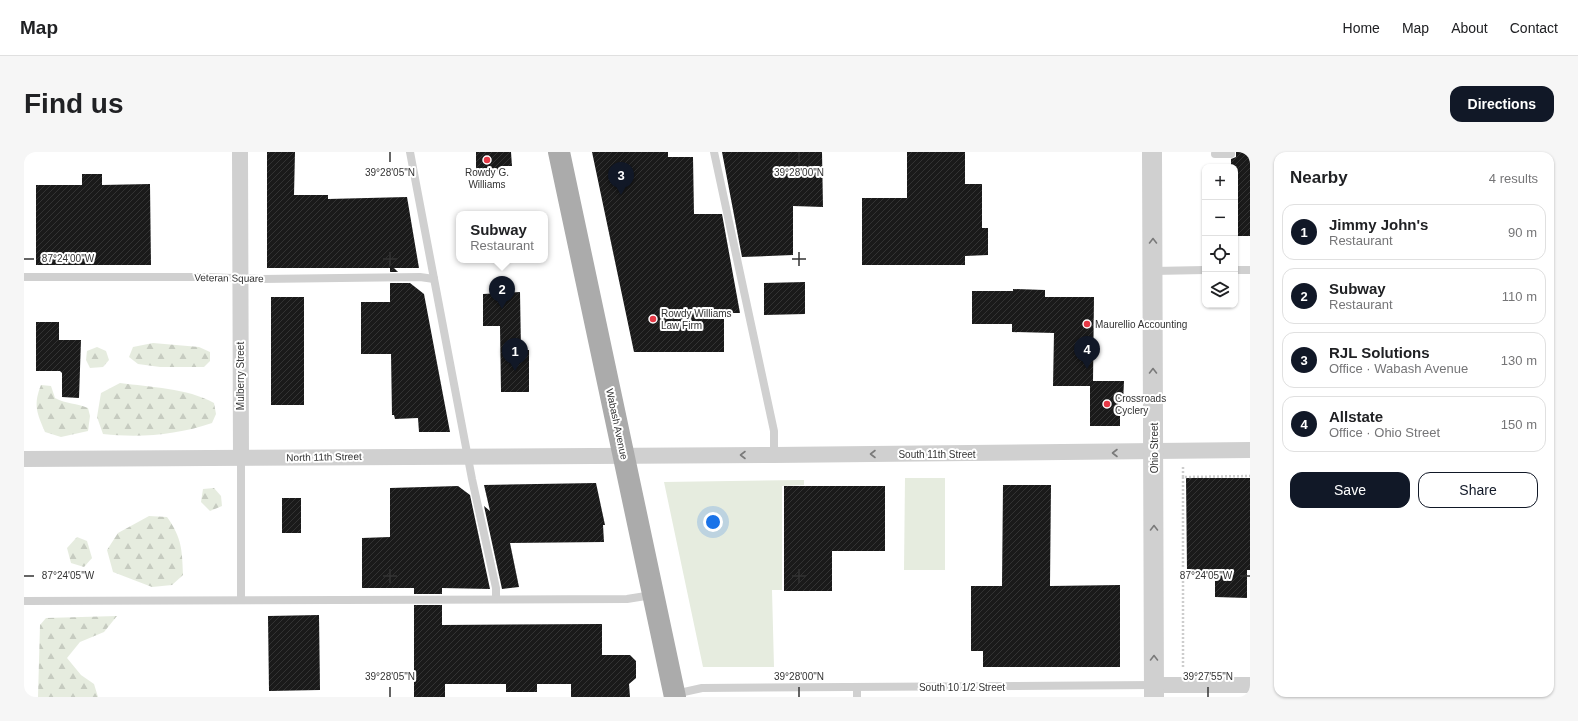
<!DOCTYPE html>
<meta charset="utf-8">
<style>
body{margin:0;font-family:Arial,sans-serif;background:#f6f6f6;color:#202124}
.controls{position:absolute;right:12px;top:12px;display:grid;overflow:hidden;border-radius:8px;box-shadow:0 1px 3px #0004}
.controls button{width:36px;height:36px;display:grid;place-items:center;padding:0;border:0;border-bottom:1px solid #e0e0e0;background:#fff;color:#202124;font:20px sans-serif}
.you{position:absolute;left:689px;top:370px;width:14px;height:14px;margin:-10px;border:3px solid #fff;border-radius:50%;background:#1a73e8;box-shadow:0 0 0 6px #1a73e833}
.badge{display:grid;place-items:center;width:26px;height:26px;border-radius:50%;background:#111827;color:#fff;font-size:13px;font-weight:700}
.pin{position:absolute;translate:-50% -33px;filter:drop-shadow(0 1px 2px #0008)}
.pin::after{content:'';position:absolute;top:21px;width:14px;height:12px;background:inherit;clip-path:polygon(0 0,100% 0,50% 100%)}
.popup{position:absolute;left:432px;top:59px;width:92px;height:52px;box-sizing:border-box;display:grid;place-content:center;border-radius:8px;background:#fff;filter:drop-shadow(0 1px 3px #0005);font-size:13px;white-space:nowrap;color:#757577}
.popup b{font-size:15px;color:#202124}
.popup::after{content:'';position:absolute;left:50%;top:100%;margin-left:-8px;border:8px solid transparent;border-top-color:#fff}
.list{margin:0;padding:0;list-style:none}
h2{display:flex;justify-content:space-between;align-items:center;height:52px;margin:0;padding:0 16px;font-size:17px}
h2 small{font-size:13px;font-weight:400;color:#757577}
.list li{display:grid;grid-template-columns:26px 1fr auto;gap:12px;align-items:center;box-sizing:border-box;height:56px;margin:0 8px 8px;padding:0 8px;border:1px solid #e0e0e0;border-radius:12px}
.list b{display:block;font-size:15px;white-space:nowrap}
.list p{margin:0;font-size:13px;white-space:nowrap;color:#757577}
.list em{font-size:13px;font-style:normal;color:#757577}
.actions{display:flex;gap:8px;padding:12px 16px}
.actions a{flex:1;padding:9px 0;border:1px solid #111827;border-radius:12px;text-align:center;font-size:14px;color:#111827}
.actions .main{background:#111827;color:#fff}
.icon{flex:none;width:22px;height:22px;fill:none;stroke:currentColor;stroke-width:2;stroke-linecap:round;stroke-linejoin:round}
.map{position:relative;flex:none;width:1226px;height:545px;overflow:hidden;border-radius:12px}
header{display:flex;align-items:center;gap:24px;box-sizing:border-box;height:56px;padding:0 20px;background:#fff;border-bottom:1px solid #e0e0e0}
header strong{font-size:19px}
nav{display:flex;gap:22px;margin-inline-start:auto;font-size:14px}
.intro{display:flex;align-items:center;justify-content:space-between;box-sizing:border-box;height:96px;padding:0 24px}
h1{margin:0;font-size:28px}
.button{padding:10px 18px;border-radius:12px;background:#111827;color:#fff;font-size:14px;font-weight:700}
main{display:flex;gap:24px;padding:0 24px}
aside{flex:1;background:#fff;border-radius:12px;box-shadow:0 1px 3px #0004}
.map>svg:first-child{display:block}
.green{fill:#e6ecdf}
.forest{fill:url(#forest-firs)}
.building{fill:url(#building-hatch)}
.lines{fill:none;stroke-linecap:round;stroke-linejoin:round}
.path{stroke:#cdcdcd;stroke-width:2.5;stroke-dasharray:2 2;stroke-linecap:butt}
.service{stroke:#d0d0d0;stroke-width:8}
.minor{stroke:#d0d0d0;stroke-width:16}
.tertiary{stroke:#d0d0d0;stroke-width:20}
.primary{stroke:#ababab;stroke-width:22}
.oneway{stroke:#7a7a7a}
.ticks{fill:none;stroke:#333;stroke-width:1.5}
.poi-dot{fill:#e63946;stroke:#fff;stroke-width:1.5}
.labels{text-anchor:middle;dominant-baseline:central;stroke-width:4;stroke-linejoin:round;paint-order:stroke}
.poi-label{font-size:10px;fill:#333;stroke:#fff;text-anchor:start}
.street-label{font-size:10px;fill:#333;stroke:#fff}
.ticks-label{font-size:10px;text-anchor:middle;fill:#333;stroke:#fff;stroke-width:4;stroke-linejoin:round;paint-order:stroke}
</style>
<header>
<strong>Map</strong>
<nav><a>Home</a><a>Map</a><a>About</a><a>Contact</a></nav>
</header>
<div class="intro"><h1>Find us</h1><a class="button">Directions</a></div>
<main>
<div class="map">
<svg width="1226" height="545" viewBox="0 0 1226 545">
<defs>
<pattern id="forest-firs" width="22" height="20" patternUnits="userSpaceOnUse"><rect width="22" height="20" fill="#e6ecdf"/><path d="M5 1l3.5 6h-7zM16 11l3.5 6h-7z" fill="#c6cbc0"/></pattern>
<pattern id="building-hatch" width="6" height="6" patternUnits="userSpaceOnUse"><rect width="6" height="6" fill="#1a1a1a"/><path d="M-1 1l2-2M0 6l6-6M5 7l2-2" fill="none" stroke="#333"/></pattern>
</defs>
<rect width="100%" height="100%" fill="#fff"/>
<!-- green -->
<g class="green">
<path d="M 881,326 L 921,326 L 921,418 L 880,418 Z"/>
<path d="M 780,328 L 780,333 L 758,334 L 758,438 L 748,438 L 750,515 L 679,515 L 640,330 Z"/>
</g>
<!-- forest -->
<g class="forest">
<path d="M 129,191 L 175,195 L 186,200 L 186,209 L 180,215 L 136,215 L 114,212 L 105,205 L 109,195 Z"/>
<path d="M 73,195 L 82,199 L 85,208 L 79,215 L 66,216 L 62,208 L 63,199 Z"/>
<path d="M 96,231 C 126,235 163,236 190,251 L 192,262 L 188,271 C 153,283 116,286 79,282 L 73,265 L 77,241 Z"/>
<path d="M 17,233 L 27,234 L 31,246 C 42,252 53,251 64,256 L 66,264 L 64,279 L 37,285 L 21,280 C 13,261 9,253 17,233 Z"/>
<path d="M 190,336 L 197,344 L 198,354 L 186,359 L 177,350 L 179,337 Z"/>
<path d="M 125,364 L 143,365 C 158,386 158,398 159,423 L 148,433 L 128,435 L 89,420 L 83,398 L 94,381 Z"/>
<path d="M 53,385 L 63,389 L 68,406 L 60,415 L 47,411 L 43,396 Z"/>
<path d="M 93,464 L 80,480 L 56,490 L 43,506 L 57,523 L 70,532 L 74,545 L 14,545 L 16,473 L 22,466 Z"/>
</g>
<!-- building -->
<g class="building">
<path d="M 243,0 L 271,0 L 270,43 L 304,43 L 304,47 L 383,45 L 395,116 L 370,116 L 374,120 L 366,120 L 366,116 L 243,116 Z"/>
<path d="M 452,0 L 487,0 L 488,14 L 477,14 L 477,20 L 452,20 Z"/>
<path d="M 568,0 L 644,0 L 644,5 L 669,5 L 670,62 L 698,62 L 716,161 L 700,161 L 700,200 L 610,200 Z"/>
<path d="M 698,0 L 798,0 L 799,55 L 769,54 L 769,103 L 718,105 Z"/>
<path d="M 883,0 L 941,0 L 941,32 L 958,32 L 958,76 L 964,76 L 964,103 L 941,104 L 941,113 L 838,113 L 838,46 L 883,46 Z"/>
<path d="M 1212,0 L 1226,0 L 1226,84 L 1211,84 L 1211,15 L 1207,15 L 1207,7 L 1212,5 Z"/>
<path d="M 58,22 L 78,22 L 78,33 L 126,32 L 127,113 L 12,113 L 12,33 L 58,33 Z"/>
<path d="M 781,130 L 781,162 L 740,163 L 740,131 Z"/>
<path d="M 366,131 L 386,131 L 400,142 L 426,280 L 395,280 L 394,266 L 371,267 L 370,263 L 368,263 L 367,202 L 337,202 L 337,150 L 366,150 Z"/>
<path d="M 989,137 L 1021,138 L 1021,145 L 1070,145 L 1069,229 L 1100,229 L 1099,251 L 1096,251 L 1096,274 L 1066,274 L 1066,234 L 1029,234 L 1030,181 L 988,180 L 988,172 L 948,172 L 948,139 L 989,139 Z"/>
<path d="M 496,140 L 497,198 L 505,198 L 505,240 L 477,240 L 476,174 L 459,174 L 459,142 Z"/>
<rect x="247" y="145" width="33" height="108"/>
<path d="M 12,170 L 35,170 L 35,188 L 57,188 L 55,246 L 38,245 L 38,221 L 36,219 L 12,219 Z"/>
<path d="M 1162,326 L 1226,326 L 1226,418 L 1223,418 L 1223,446 L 1191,445 L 1191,419 L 1163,419 Z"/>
<path d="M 572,331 L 581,373 L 579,373 L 580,390 L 486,391 L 495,435 L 478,437 L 460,354 L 466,359 L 460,333 Z"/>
<path d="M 979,333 L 1027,333 L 1026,434 L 1096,433 L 1096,515 L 959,515 L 959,499 L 947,499 L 947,434 L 978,434 Z"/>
<path d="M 434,334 L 446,343 L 466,437 L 418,436 L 418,442 L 390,442 L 390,436 L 338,436 L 338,386 L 366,385 L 366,336 Z"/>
<path d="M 760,334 L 861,334 L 861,399 L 808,399 L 808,439 L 760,439 Z"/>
<rect x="258" y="346" width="19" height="35"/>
<path d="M 390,453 L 418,453 L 418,473 L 578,472 L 578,503 L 606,503 L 612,509 L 612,526 L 605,532 L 606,545 L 547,545 L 547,532 L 513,532 L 513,540 L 482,540 L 482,532 L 421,532 L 421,545 L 390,545 Z"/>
<path d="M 295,463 L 296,538 L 245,539 L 244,464 Z"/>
</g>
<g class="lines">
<!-- path -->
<g class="path">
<path d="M 1159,315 L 1159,325 L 1226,324"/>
<path d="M 1159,325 L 1159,516"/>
</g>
<!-- service -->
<g class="service">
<path d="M 386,0 L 448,327 L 472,436 L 472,447"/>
<path d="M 690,0 L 750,279 L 750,303"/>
<path d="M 1191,2 L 1207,2"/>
<path d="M 1211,118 L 1226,118"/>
<path d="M 1129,119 L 1181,118"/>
<path d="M 0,125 L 180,125 L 237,127 L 396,125 L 410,127"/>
<path d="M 217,306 L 217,448"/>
<path d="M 0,449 L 603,447 L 628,443"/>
<path d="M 651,542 L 678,536 L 1130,533"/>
<path d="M 833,545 L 833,535"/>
</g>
<!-- minor -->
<g class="minor">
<path d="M 216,0 L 217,306"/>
<path d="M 0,307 L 750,303 L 1226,298"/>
<path d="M 1130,533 L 1226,533"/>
</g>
<!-- tertiary -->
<path class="tertiary" d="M 1128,0 L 1130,545"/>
<!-- primary -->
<path class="primary" d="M 535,0 L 651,545"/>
</g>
<!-- one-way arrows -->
<defs><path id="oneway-chevron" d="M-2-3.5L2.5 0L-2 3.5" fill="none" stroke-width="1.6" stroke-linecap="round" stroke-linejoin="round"/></defs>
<g class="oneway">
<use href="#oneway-chevron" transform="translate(1129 89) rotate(-90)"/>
<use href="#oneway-chevron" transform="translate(1129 219) rotate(-90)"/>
<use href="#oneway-chevron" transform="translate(1091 301) rotate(180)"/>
<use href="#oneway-chevron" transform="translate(849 302) rotate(180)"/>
<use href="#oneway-chevron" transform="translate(719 303) rotate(180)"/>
<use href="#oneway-chevron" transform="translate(1130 376) rotate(-90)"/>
<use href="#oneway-chevron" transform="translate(1130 506) rotate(-90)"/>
</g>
<!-- ticks -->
<path class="ticks" d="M 366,0 L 366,10M 775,0 L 775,10M 366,100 L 366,114M 775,100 L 775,114M 0,107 L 10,107M 359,107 L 373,107M 768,107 L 782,107M 366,417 L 366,431M 775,417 L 775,431M 0,424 L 10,424M 359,424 L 373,424M 768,424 L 782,424M 1216,424 L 1226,424M 366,535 L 366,545M 775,535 L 775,545M 1184,535 L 1184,545"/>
<!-- markers -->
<g class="poi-dot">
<circle cx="463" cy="8" r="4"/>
<circle cx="629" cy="167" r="4"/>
<circle cx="1063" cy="172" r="4"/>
<circle cx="1083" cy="252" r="4"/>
</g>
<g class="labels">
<!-- poi labels -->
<g class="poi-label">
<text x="463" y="20" text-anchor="middle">Rowdy G.<tspan x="463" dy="12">Williams</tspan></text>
<text x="637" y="161">Rowdy Williams<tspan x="637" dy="12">Law Firm</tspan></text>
<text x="1071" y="172">Maurellio Accounting</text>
<text x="1091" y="246">Crossroads<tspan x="1091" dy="12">Cyclery</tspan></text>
</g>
<!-- street labels -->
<g class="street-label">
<text transform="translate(205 126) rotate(1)">Veteran Square</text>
<text transform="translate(216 224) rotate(-90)">Mulberry Street</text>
<text transform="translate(593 272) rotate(78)">Wabash Avenue</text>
<text transform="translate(1130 296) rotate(-90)">Ohio Street</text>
<text x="913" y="302">South 11th Street</text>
<text transform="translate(300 305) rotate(-1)">North 11th Street</text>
<text x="938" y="535">South 10 1/2 Street</text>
</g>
</g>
<g class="ticks-label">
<text x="366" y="24">39°28'05"N</text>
<text x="775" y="24">39°28'00"N</text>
<text x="44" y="110">87°24'00"W</text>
<text x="1182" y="427">87°24'05"W</text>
<text x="44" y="427">87°24'05"W</text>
<text x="366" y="528">39°28'05"N</text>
<text x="775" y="528">39°28'00"N</text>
<text x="1184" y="528">39°27'55"N</text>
</g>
</svg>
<div class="controls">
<button>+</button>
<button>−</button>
<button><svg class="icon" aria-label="locate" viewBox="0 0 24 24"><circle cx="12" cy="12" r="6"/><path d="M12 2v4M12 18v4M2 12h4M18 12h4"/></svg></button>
<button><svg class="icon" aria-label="layers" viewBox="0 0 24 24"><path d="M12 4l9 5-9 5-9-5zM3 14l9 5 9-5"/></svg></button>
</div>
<div class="you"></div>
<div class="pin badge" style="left:491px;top:219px">1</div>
<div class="pin badge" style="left:478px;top:157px">2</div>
<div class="popup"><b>Subway</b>Restaurant</div>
<div class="pin badge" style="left:597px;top:43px">3</div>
<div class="pin badge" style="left:1063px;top:217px">4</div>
</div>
<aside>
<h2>Nearby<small>4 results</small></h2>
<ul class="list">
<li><span class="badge">1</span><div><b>Jimmy John's</b><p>Restaurant</p></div><em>90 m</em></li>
<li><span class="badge">2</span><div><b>Subway</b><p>Restaurant</p></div><em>110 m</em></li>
<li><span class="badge">3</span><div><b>RJL Solutions</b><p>Office · Wabash Avenue</p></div><em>130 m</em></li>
<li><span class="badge">4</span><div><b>Allstate</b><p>Office · Ohio Street</p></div><em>150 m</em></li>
</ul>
<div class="actions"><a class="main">Save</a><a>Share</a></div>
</aside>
</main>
